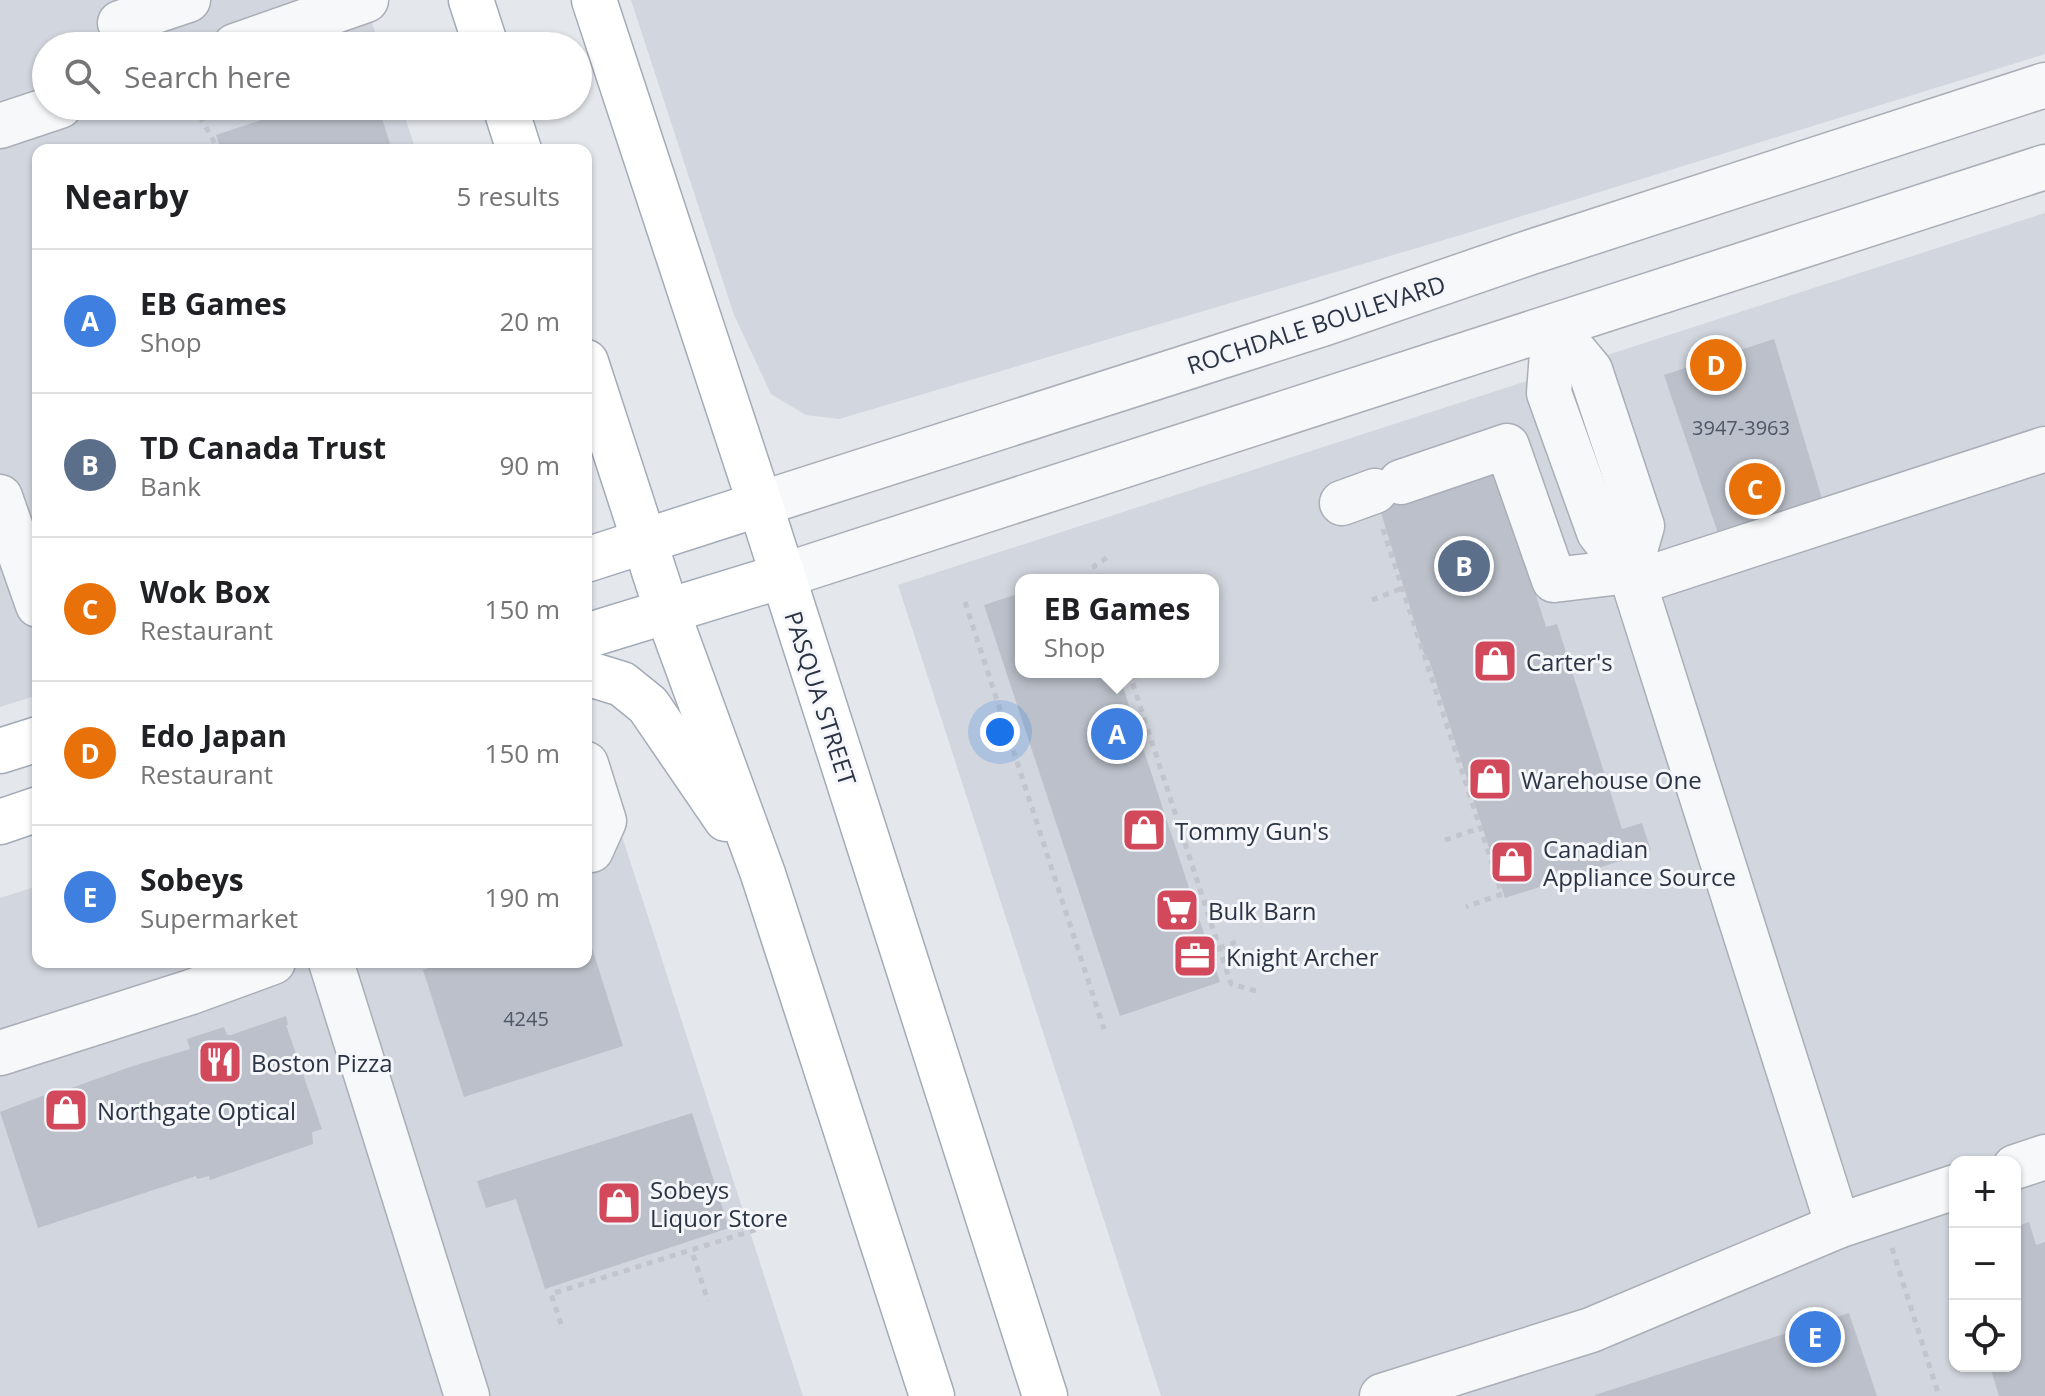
<!DOCTYPE html>
<meta charset="utf-8">
<style>
body{margin:0;font-family:"Open Sans",sans-serif;background:#f2f2f2;color:#202124}
.controls{position:absolute;right:24px;bottom:24px;display:grid;overflow:hidden;border-radius:16px;box-shadow:0 2px 6px #0004}
.controls button{width:72px;height:72px;display:grid;place-items:center;padding:0;border:0;border-bottom:2px solid #e0e0e0;background:#fff;color:#202124;font:40px sans-serif}
.you{position:absolute;left:1000px;top:732px;width:28px;height:28px;margin:-20px;border:6px solid #fff;border-radius:50%;background:#1a73e8;box-shadow:0 0 0 12px #1a73e833}
.badge{display:grid;place-items:center;width:52px;height:52px;border-radius:50%;background:#ea580c;color:#fff;font-size:26px;font-weight:700}
.pin{position:absolute;translate:-50% -50%;border:4px solid #fff;box-shadow:0 2px 8px #0006}
.popup{position:absolute;left:1015px;top:574px;width:204px;height:104px;box-sizing:border-box;display:grid;place-content:center;border-radius:16px;background:#fff;filter:drop-shadow(0 2px 6px #0005);font-size:26px;white-space:nowrap;color:#757577}
.popup b{font-size:30px;color:#202124}
.popup::after{content:'';position:absolute;left:50%;top:100%;margin-left:-16px;border:16px solid transparent;border-top-color:#fff}
.list{margin:0;padding:0;list-style:none}
h2{display:flex;justify-content:space-between;align-items:center;height:104px;margin:0;padding:0 32px;font-size:34px}
h2 small{font-size:26px;font-weight:400;color:#757577}
.list li{display:grid;grid-template-columns:52px 1fr auto;gap:24px;align-items:center;box-sizing:border-box;height:144px;padding:0 32px;border-top:2px solid #e0e0e0}
.list b{display:block;font-size:30px;white-space:nowrap}
.list p{margin:0;font-size:26px;white-space:nowrap;color:#757577}
.list em{font-size:26px;font-style:normal;color:#757577}
.icon{flex:none;width:44px;height:44px;fill:none;stroke:currentColor;stroke-width:2;stroke-linecap:round;stroke-linejoin:round}
.map{position:relative;flex:none;width:2045px;height:1396px;overflow:hidden}
.search{position:absolute;background:#fff;box-shadow:0 2px 6px #0004;left:32px;top:32px;width:560px;height:88px;display:flex;align-items:center;gap:20px;box-sizing:border-box;padding:0 28px;border-radius:44px;color:#757577;font-size:30px}
.panel{position:absolute;background:#fff;box-shadow:0 2px 6px #0004;left:32px;top:144px;width:560px;height:824px;border-radius:16px}
.map>svg:first-child{display:block}
.built{fill:#d2d6de;fill-rule:evenodd}
.building{fill:#bbc0ca}
.lines{fill:none;stroke-linecap:round;stroke-linejoin:round}
.minor-casing{stroke:#a9aeb7;stroke-width:47}
.major-casing{stroke:#a3abb8;stroke-width:47}
.path{stroke:#c2c5cb;stroke-width:5;stroke-dasharray:6 6;stroke-linecap:butt}
.minor{stroke:#f7f8fa;stroke-width:44}
.major{stroke:#fff;stroke-width:44}
.labels{text-anchor:middle;dominant-baseline:central;stroke-width:6;stroke-linejoin:round;paint-order:stroke}
.number-label{font-size:20px;fill:#4f5766}
.street-label{font-size:24px;fill:#2b3445;stroke:#f4f6f9}
.poi-label{font-size:24px;fill:#2b3445;stroke:#f4f6f9;text-anchor:start}
</style>
<div class="map">
<svg width="2045" height="1396" viewBox="0 0 2045 1396">
<rect width="100%" height="100%" fill="#e4e7ec"/>
<!-- built -->
<g class="built">
<path d="M 0,0 L 364,0 L 380,46 L 46,46 L 46,106 L 401,106 L 416,150 L 38,150 L 38,695 L 0,707 Z"/>
<path d="M 631,0 L 2045,0 L 2045,54 L 1464,234 L 839,419 L 806,415 L 771,394 L 734,315 Z"/>
<path d="M 2045,213 L 2045,1396 L 1161,1396 L 898,585 ZM 1021,580 L 1213,580 L 1213,672 L 1021,672 ZM 1955,1162 L 2015,1162 L 2015,1366 L 1955,1366 Z"/>
<path d="M 586,737 L 590,737 L 803,1396 L 0,1396 L 0,898 L 38,886 L 38,962 L 586,962 Z"/>
</g>
<!-- building -->
<g class="building">
<path d="M 355,34 L 358,46 L 320,46 L 320,45 Z"/>
<path d="M 304,106 L 378,106 L 392,150 L 221,150 L 216,135 Z"/>
<path d="M 1774,339 L 1826,512 L 1722,545 L 1664,375 Z"/>
<path d="M 1493,460 L 1546,627 L 1557,624 L 1622,829 L 1642,823 L 1651,851 L 1505,898 L 1429,660 L 1426,660 L 1369,473 L 1396,464 Z"/>
<path d="M 1021,593 L 1021,672 L 1118,672 L 1220,982 L 1120,1016 L 984,605 Z"/>
<path d="M 587,932 L 623,1046 L 464,1097 L 423,970 L 439,964 L 438,962 L 586,962 Z"/>
<path d="M 286,1016 L 288,1025 L 286,1025 L 322,1129 L 312,1132 L 313,1144 L 210,1180 L 209,1176 L 197,1179 L 196,1176 L 38,1228 L 0,1112 L 58,1090 L 62,1089 L 63,1091 L 133,1066 L 190,1049 L 187,1039 L 224,1027 L 227,1035 L 231,1035 Z"/>
<path d="M 692,1113 L 729,1228 L 545,1289 L 516,1199 L 486,1208 L 477,1181 Z"/>
<path d="M 2029,1222 L 2036,1245 L 2045,1242 L 2045,1396 L 1999,1396 L 1990,1366 L 2015,1366 L 2015,1227 Z"/>
<path d="M 1849,1313 L 1877,1396 L 1595,1396 L 1595,1395 Z"/>
</g>
<g class="lines">
<!-- minor casing -->
<g class="minor-casing">
<g id="minor">
<path d="M 120,23 L 188,0"/>
<path d="M 235,46 L 366,0"/>
<path d="M 0,126 L 60,106"/>
<path d="M 1554,327 L 1549,393 L 1599,532 L 1629,571 L 1634,583 L 1838,1226"/>
<path d="M 1554,327 L 1590,370 L 1642,526 L 1629,571"/>
<path d="M 1401,482 L 1507,446 L 1554,580 L 1629,571"/>
<path d="M 0,497 L 38,605"/>
<path d="M 1342,503 L 1375,491"/>
<path d="M 760,504 L 1325,323 L 1531,252 L 2045,85"/>
<path d="M 782,576 L 2045,167"/>
<path d="M 1634,583 L 2045,449"/>
<path d="M 586,764 L 604,821 L 591,850"/>
<path d="M 331,962 L 467,1396"/>
<path d="M 0,1053 L 191,992 L 273,962"/>
<path d="M 2015,1167 L 2045,1157"/>
<path d="M 1382,1396 L 1591,1330 L 1838,1226 L 1955,1187"/>
</g>
</g>
<!-- major casing -->
<g class="major-casing">
<g id="major">
<path d="M 471,0 L 486,46"/>
<path d="M 594,0 L 760,504 L 1045,1396"/>
<path d="M 505,106 L 519,150"/>
<path d="M 586,362 L 667,611 L 763,874 L 932,1396"/>
<path d="M 586,560 L 760,504"/>
<path d="M 586,636 L 782,576"/>
<path d="M 586,673 L 622,684 L 648,705 L 726,819"/>
<path d="M 0,751 L 38,739"/>
<path d="M 0,822 L 38,809"/>
</g>
</g>
<!-- path -->
<g class="path">
<path d="M 194,106 L 216,145"/>
<path d="M 1383,529 L 1502,894 L 1466,907"/>
<path d="M 1099,580 L 1094,566 L 1111,555"/>
<path d="M 1372,600 L 1400,589"/>
<path d="M 965,602 L 1104,1029"/>
<path d="M 1129,672 L 1231,984 L 1256,991"/>
<path d="M 1445,840 L 1480,828"/>
<path d="M 1219,948 L 1239,941"/>
<path d="M 1892,1248 L 1939,1396"/>
<path d="M 693,1255 L 708,1301"/>
<path d="M 561,1324 L 551,1294 L 761,1228"/>
</g>
<!-- minor -->
<use href="#minor" class="minor"/>
<!-- major -->
<use href="#major" class="major"/>
</g>
<!-- icons -->
<defs>
<g id="shop-square" transform="scale(2.3)"><rect x="-9" y="-9" width="18" height="18" rx="4" fill="#d1495b" stroke="#f4f6f9"/><path d="M-5-2.5h2.3a2.7 3.5 0 0 1 5.4 0H5L5.5 6h-11ZM-1.5-2.5h3a1.5 2.3 0 0 0-3 0Z" fill="#fff"/></g>
<g id="supermarket-square" transform="scale(2.3)"><rect x="-9" y="-9" width="18" height="18" rx="4" fill="#d1495b" stroke="#f4f6f9"/><path d="M-6-5.5h2.5l.6 2H6L4.5 2H-2.5L-4.4-4H-6ZM-1.5 3.2a1.3 1.3 0 1 0 .1 0ZM3 3.2a1.3 1.3 0 1 0 .1 0Z" fill="#fff"/></g>
<g id="office-square" transform="scale(2.3)"><rect x="-9" y="-9" width="18" height="18" rx="4" fill="#d1495b" stroke="#f4f6f9"/><path d="M-6-3h4V-5.5h4V-3h4V5H-6ZM-1-4.5V-3h2v-1.5ZM-6 0V1H6V0Z" fill="#fff"/></g>
<g id="restaurant-square" transform="scale(2.3)"><rect x="-9" y="-9" width="18" height="18" rx="4" fill="#d1495b" stroke="#f4f6f9"/><path d="M-5-6h1v4h1v-4h1v4h1v-4h1v5L-1.5 .5V6h-2V.5L-5-1ZM5-6V6H3V1.5H1.5Q1.5-4 5-6Z" fill="#fff"/></g>
</defs>
<g fill-rule="evenodd">
<use href="#shop-square" x="1495" y="661"/>
<use href="#shop-square" x="1490" y="779"/>
<use href="#shop-square" x="1144" y="830"/>
<use href="#shop-square" x="1512" y="862"/>
<use href="#supermarket-square" x="1177" y="910"/>
<use href="#office-square" x="1195" y="956"/>
<use href="#restaurant-square" x="220" y="1062"/>
<use href="#shop-square" x="66" y="1110"/>
<use href="#shop-square" x="619" y="1203"/>
</g>
<g class="labels">
<!-- number labels -->
<g class="number-label">
<text x="1741" y="427">3947-3963</text>
<text x="526" y="1018">4245</text>
</g>
<!-- street labels -->
<g class="street-label">
<text transform="translate(1316 324) rotate(-18)">ROCHDALE BOULEVARD</text>
<text transform="translate(821 698) rotate(72)">PASQUA STREET</text>
</g>
<!-- poi labels -->
<g class="poi-label">
<text x="1526" y="661">Carter's</text>
<text x="1521" y="779">Warehouse One</text>
<text x="1175" y="830">Tommy Gun's</text>
<text x="1543" y="848">Canadian<tspan x="1543" dy="28">Appliance Source</tspan></text>
<text x="1208" y="910">Bulk Barn</text>
<text x="1226" y="956">Knight Archer</text>
<text x="251" y="1062">Boston Pizza</text>
<text x="97" y="1110">Northgate Optical</text>
<text x="650" y="1189">Sobeys<tspan x="650" dy="28">Liquor Store</tspan></text>
</g>
</g>
</svg>
<div class="controls">
<button>+</button>
<button>−</button>
<button><svg class="icon" aria-label="locate" viewBox="0 0 24 24"><circle cx="12" cy="12" r="6"/><path d="M12 2v4M12 18v4M2 12h4M18 12h4"/></svg></button>
</div>
<div class="you"></div>
<div class="pin badge" style="left:1117px;top:734px;background:#3f7fe0">A</div>
<div class="popup"><b>EB Games</b>Shop</div>
<div class="pin badge" style="left:1464px;top:566px;background:#5c6f8a">B</div>
<div class="pin badge" style="left:1755px;top:489px;background:#e8710a">C</div>
<div class="pin badge" style="left:1716px;top:365px;background:#e8710a">D</div>
<div class="pin badge" style="left:1815px;top:1337px;background:#3f7fe0">E</div>
<div class="search"><svg class="icon" aria-label="search" viewBox="0 0 24 24"><circle cx="10" cy="10" r="6"/><path d="M15 15l6 6"/></svg>Search here</div>
<section class="panel">
<h2>Nearby<small>5 results</small></h2>
<ul class="list">
<li><span class="badge" style="background:#3f7fe0">A</span><div><b>EB Games</b><p>Shop</p></div><em>20 m</em></li>
<li><span class="badge" style="background:#5c6f8a">B</span><div><b>TD Canada Trust</b><p>Bank</p></div><em>90 m</em></li>
<li><span class="badge" style="background:#e8710a">C</span><div><b>Wok Box</b><p>Restaurant</p></div><em>150 m</em></li>
<li><span class="badge" style="background:#e8710a">D</span><div><b>Edo Japan</b><p>Restaurant</p></div><em>150 m</em></li>
<li><span class="badge" style="background:#3f7fe0">E</span><div><b>Sobeys</b><p>Supermarket</p></div><em>190 m</em></li>
</ul>
</section>
</div>
